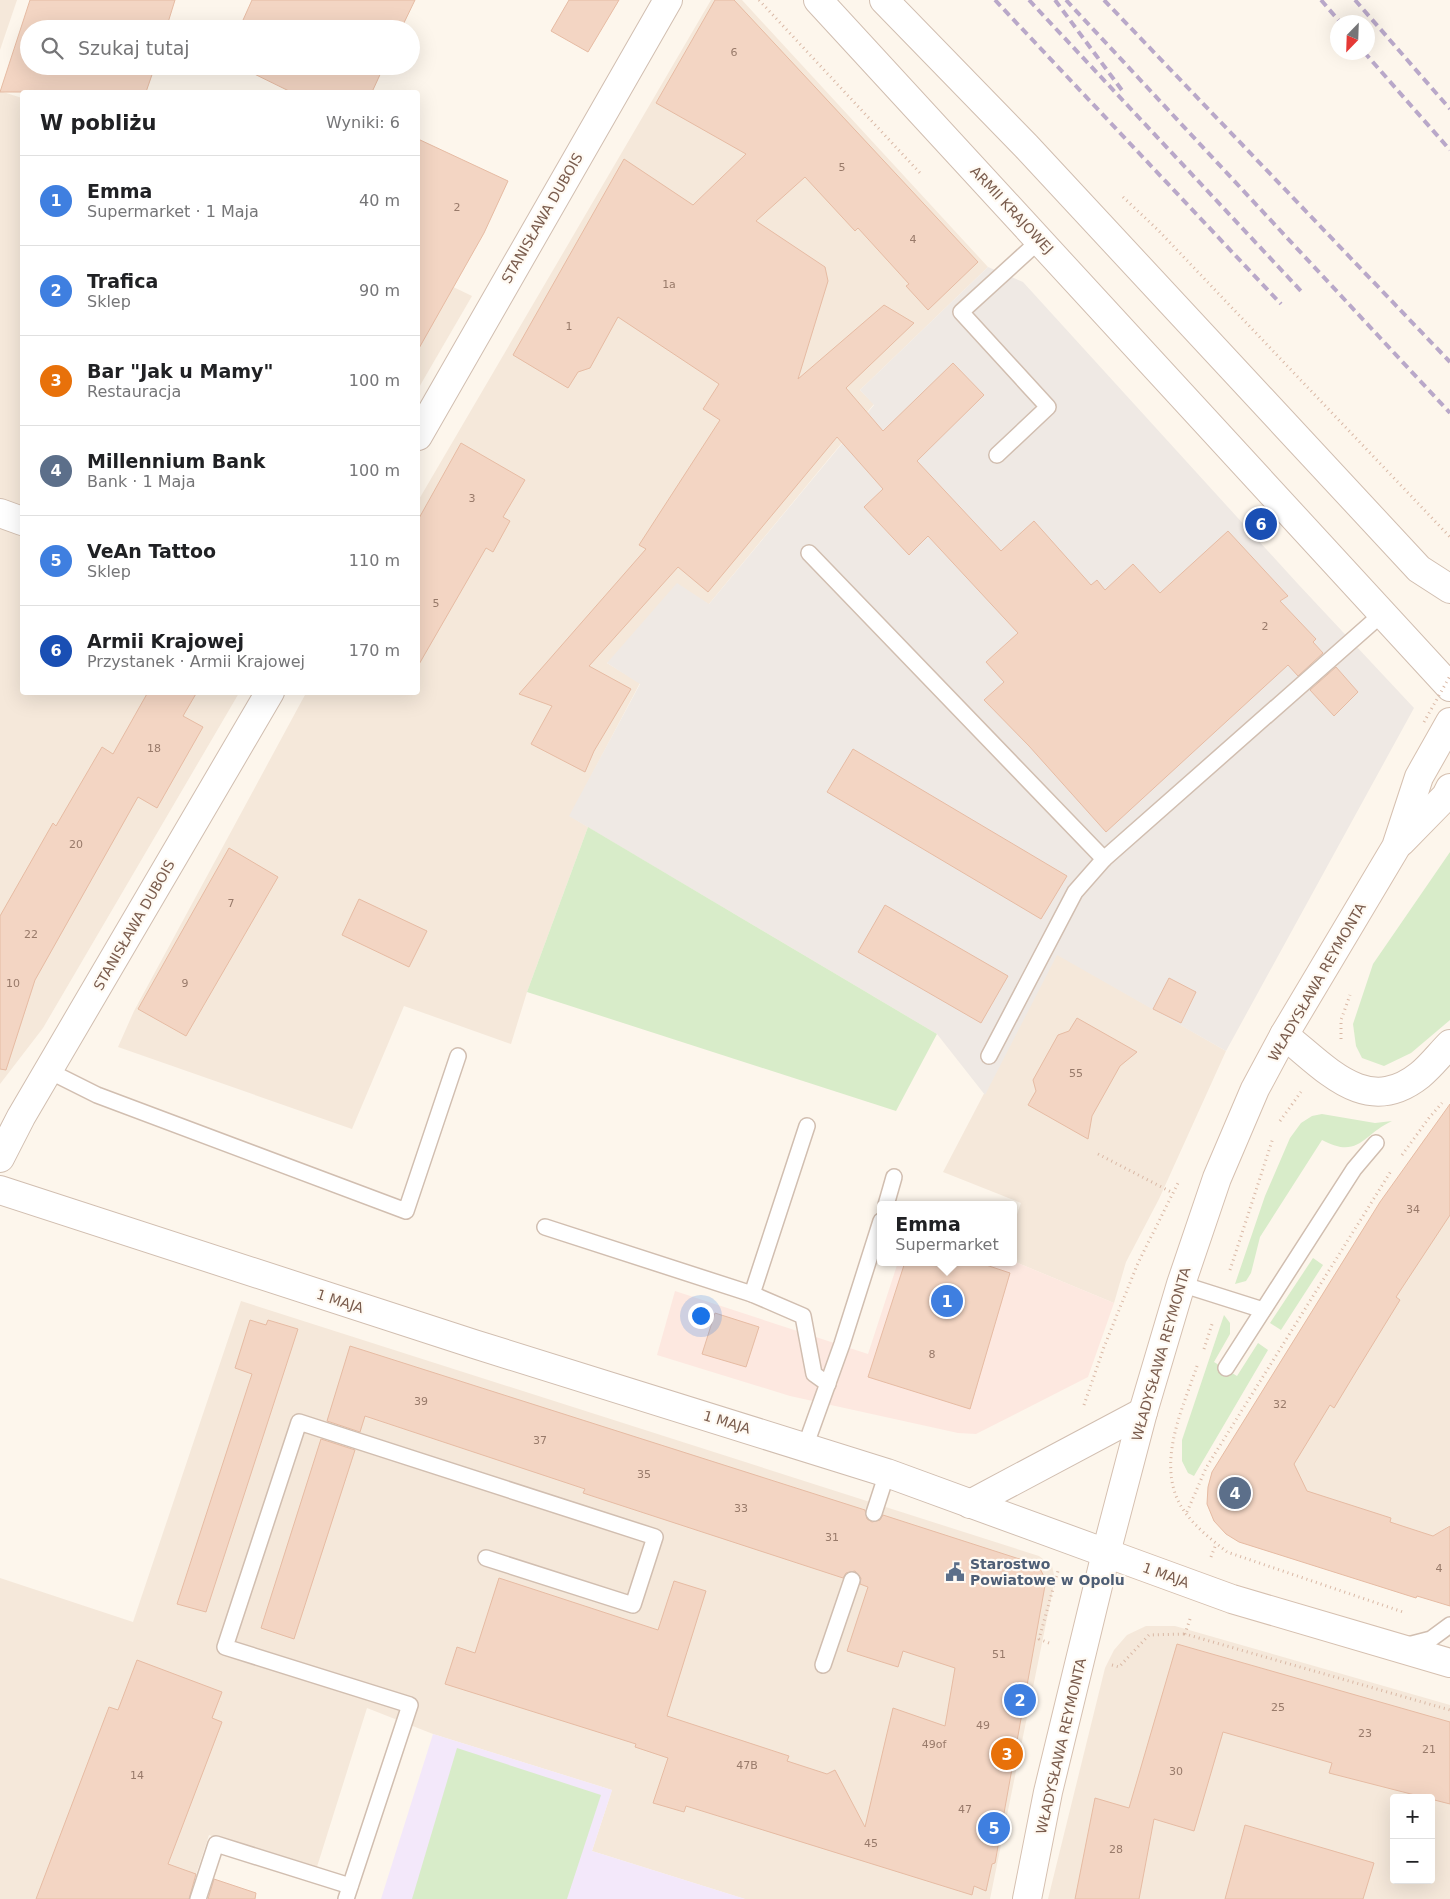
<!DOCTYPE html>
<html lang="pl">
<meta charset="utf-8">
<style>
body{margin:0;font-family:"DejaVu Sans",sans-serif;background:#f2f2f2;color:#202124}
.controls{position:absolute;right:15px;bottom:15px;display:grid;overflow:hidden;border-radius:5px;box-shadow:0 5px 20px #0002}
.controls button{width:45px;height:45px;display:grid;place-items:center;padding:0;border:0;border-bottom:1px solid #e0e0e0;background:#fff;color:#202124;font:25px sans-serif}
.compass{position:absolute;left:1330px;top:15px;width:45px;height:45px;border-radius:50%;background:#fff;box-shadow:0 5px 20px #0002;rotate:203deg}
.you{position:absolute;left:700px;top:1315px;width:18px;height:18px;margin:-12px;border:4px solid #fff;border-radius:50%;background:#1a73e8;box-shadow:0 0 0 8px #1a73e833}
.badge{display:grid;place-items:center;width:32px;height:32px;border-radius:50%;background:#111827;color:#fff;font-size:16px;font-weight:700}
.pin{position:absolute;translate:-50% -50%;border:2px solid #fff;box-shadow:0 1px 5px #0006}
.popup{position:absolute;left:877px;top:1201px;width:140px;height:65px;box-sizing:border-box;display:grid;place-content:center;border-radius:5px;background:#fff;filter:drop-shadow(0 1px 4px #0005);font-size:16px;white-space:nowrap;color:#757577}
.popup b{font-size:19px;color:#202124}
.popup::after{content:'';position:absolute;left:50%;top:100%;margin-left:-10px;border:10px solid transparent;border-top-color:#fff}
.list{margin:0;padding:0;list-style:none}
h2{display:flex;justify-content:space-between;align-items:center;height:65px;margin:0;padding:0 20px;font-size:21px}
h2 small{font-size:16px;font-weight:400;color:#757577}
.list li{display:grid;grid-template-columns:32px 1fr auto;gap:15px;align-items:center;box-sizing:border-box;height:90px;padding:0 20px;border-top:1px solid #e0e0e0}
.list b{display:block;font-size:19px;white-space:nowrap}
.list p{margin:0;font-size:16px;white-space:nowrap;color:#757577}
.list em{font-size:16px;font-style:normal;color:#757577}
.icon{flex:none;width:28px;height:28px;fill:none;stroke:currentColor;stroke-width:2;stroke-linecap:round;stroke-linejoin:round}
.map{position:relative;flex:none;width:1450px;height:1899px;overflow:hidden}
.search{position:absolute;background:#fff;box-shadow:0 5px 20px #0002;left:20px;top:20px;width:400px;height:55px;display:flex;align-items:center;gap:12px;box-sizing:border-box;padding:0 18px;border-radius:28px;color:#757577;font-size:19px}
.panel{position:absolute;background:#fff;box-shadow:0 5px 20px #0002;left:20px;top:90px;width:400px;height:605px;border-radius:5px}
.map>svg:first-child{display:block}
.residential{fill:#f5e8da;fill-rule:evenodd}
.commercial{fill:#fde8e0}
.industrial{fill:#efe9e4}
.education{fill:#f3e8fa}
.green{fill:#d8ecc9}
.building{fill:#f3d5c3;stroke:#e6bba3}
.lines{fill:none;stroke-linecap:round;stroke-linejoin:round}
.service-casing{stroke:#d1beb0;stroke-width:18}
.minor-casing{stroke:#d1beb0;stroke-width:30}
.tertiary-casing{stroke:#d1beb0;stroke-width:30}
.secondary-casing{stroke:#d6c0b0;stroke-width:30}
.path{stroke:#d9b8a5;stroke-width:3;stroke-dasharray:1 4;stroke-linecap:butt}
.service{stroke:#fff;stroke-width:15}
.minor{stroke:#fff;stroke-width:28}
.tertiary{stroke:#fff;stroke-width:28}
.secondary{stroke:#fff;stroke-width:28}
.rail{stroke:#b9a8c9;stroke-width:4;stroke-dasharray:8 5;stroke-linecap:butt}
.path-bridge{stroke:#d9b8a5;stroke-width:3;stroke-dasharray:1 4;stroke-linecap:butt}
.labels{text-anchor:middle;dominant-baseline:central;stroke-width:4.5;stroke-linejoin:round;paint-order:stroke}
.number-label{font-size:11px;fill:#987a6a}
.street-label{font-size:14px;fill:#7a5c4d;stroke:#fffaf3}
.service-label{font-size:14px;font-weight:bold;fill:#4e5e75;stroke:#fffaf3;text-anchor:start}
</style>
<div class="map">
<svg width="1450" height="1899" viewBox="0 0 1450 1899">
<rect width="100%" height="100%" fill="#fdf6ec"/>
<!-- residential -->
<g class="residential">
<path d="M 0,0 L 17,0 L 0,50 Z"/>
<path d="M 711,0 L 742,0 L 988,267 L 860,390 L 874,404 L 709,604 L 607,663 L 640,683 L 570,816 L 588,827 L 527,992 L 511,1044 L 404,1006 L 352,1129 L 118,1047 L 134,1011 L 306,693 L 418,692 L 418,501 Z"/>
<path d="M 0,91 L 22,98 L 22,692 L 239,693 L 43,1028 L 0,1084 Z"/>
<path d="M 418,270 L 472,296 L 418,389 Z"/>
<path d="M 1057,954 L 1226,1051 L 1159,1199 L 1126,1262 L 1114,1303 L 1013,1261 L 1013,1225 L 1021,1203 L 943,1172 Z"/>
<path d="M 1425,1138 L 1450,1158 L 1450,1525 L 1433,1536 L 1416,1598 L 1239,1542 L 1226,1534 L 1214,1521 L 1207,1504 L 1208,1487 L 1212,1472 L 1359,1235 Z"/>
<path d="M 241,1301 L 1039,1556 L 1052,1566 L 1055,1579 L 990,1899 L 745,1899 L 592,1851 L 612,1790 L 433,1734 L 367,1708 L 316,1870 L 209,1835 L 188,1899 L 0,1899 L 0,1578 L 133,1622 Z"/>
<path d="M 1146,1626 L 1175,1626 L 1450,1705 L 1450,1899 L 1048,1899 L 1105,1668 L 1114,1650 L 1127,1635 ZM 1394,1798 L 1431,1798 L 1431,1880 L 1394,1880 Z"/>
</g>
<!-- commercial -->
<path class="commercial" d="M 1013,1261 L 1114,1303 L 1088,1377 L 976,1434 L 958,1433 L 790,1396 L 657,1355 L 675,1291 L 868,1354 L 898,1262 Z"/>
<!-- industrial -->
<path class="industrial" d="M 988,267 L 1023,282 L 1298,584 L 1414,708 L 1226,1051 L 1057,955 L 985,1095 L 937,1034 L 569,816 L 640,684 L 607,663 L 677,583 L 709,604 L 874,405 L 860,390 Z"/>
<!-- education -->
<path class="education" d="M 433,1734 L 612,1790 L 592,1851 L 745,1899 L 381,1899 Z"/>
<!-- green -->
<g class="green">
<path d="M 588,827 L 937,1034 L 896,1111 L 527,992 Z"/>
<path d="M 1450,852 L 1450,1020 L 1411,1053 L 1384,1066 L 1362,1058 L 1356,1046 L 1353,1024 L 1373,964 Z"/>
<path d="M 1322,1114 L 1375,1123 L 1392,1121 C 1363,1134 1359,1160 1322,1140 L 1260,1237 L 1251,1273 L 1246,1281 L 1235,1284 L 1265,1196 L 1290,1138 L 1301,1123 L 1312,1116 Z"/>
<path d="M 1313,1258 L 1323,1265 L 1281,1330 L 1270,1323 Z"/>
<path d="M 1224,1315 L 1230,1323 L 1230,1334 L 1214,1362 L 1237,1376 L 1258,1343 L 1268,1350 L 1194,1476 L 1188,1473 L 1182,1461 L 1182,1440 Z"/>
<path d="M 457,1748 L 601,1795 L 567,1899 L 412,1899 Z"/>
</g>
<!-- building -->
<g class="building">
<path d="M 30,0 L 175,0 L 166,29 L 29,29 L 29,66 L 155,66 L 146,92 L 0,92 Z"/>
<path d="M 252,0 L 415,0 L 401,29 L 239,29 Z"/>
<path d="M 569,0 L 619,0 L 588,52 L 551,31 Z"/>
<path d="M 715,0 L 734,0 L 978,262 L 928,310 L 906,286 L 909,284 L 858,228 L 855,231 L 805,177 L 756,221 L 825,267 L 828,281 L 798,379 L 884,305 L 914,323 L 846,388 L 883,431 L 953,363 L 984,395 L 917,461 L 1001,551 L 1034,521 L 1091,585 L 1097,580 L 1105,590 L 1133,564 L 1160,593 L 1228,531 L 1288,596 L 1280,601 L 1316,639 L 1313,642 L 1323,653 L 1298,676 L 1288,665 L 1106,832 L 1029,746 L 984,700 L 1004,682 L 986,662 L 1018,633 L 928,536 L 909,555 L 864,507 L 883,489 L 837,437 L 708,592 L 678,567 L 589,666 L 631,689 L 594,751 L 585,772 L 531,744 L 552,706 L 519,694 L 646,549 L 639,545 L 720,420 L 703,409 L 719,384 L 618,317 L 590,368 L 578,372 L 568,388 L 513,355 L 624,159 L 693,205 L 746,154 L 656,103 Z"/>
<path d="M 238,66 L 384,66 L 372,92 L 291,92 Z"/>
<path d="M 418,139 L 508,181 L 484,233 L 418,350 Z"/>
<path d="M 461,443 L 525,480 L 503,517 L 510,521 L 493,552 L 486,548 L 418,666 L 418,520 Z"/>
<path d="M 1336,667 L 1358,692 L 1334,716 L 1310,690 Z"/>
<path d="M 148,692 L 197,692 L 183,716 L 203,727 L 157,808 L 138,797 L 35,980 L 6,1070 L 0,1069 L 0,916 L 53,823 L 56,826 L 102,747 L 113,754 Z"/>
<path d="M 853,749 L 1067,876 L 1041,919 L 827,792 Z"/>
<path d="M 229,848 L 278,877 L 186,1036 L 138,1009 Z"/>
<path d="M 359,899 L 427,931 L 409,967 L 342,935 Z"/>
<path d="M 885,905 L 1008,976 L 981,1023 L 858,952 Z"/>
<path d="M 1169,978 L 1196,992 L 1181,1023 L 1153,1009 Z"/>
<path d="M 1077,1018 L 1137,1052 L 1120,1066 L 1092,1116 L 1088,1139 L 1028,1105 L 1036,1091 L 1033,1080 L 1058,1035 L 1069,1031 Z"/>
<path d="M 1450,1104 L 1450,1215 L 1396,1297 L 1400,1300 L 1357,1370 L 1334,1408 L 1330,1405 L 1294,1464 L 1307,1491 L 1391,1518 L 1390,1522 L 1433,1536 L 1450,1526 L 1450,1606 L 1417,1596 L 1416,1598 L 1239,1542 L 1226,1534 L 1214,1521 L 1207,1504 L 1208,1487 L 1212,1472 L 1380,1202 Z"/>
<path d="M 905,1262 L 977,1262 L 1010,1273 L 970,1409 L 868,1377 Z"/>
<path d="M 715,1313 L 759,1327 L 746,1367 L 702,1354 Z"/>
<path d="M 250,1320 L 266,1325 L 268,1320 L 298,1329 L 206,1612 L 177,1604 L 252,1374 L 235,1368 Z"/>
<path d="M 350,1346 L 865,1510 L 867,1519 L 872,1522 L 880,1520 L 883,1515 L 1038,1565 L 1046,1580 L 995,1863 L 992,1864 L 986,1891 L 974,1886 L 972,1895 L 686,1806 L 684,1812 L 653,1803 L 668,1758 L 635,1747 L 636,1744 L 445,1684 L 457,1647 L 475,1653 L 499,1578 L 658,1630 L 674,1581 L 706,1591 L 667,1716 L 789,1756 L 787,1761 L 827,1774 L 835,1770 L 865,1827 L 893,1708 L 945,1726 L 955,1668 L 903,1651 L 898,1667 L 847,1651 L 868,1587 L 860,1584 L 861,1578 L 855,1571 L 846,1573 L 843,1578 L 583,1493 L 585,1489 L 365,1416 L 360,1432 L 327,1421 Z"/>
<path d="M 321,1439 L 355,1450 L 294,1639 L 261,1628 Z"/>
<path d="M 1177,1644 L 1450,1722 L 1450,1804 L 1329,1773 L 1332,1763 L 1223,1732 L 1194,1831 L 1154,1819 L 1139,1899 L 1075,1899 L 1095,1798 L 1129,1808 Z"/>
<path d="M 137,1660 L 222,1692 L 212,1718 L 222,1722 L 168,1864 L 196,1874 L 189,1899 L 36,1899 L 109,1707 L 118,1710 Z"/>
<path d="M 1245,1825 L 1374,1863 L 1363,1899 L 1225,1899 Z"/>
<path d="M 214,1879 L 256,1893 L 255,1899 L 208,1899 Z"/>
</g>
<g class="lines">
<!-- service casing -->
<g class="service-casing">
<g id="service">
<path d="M 997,455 L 1048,407 L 961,312 L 1040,240"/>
<path d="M 809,553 L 1104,859 L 1383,613"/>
<path d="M 989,1056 L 1075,892 L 1104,859"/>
<path d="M 49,1071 L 97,1095 L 406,1211 L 458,1056"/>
<path d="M 886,1205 L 894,1177"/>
<path d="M 545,1227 L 752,1294 L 803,1316 L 814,1374 L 828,1384"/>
<path d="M 1181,1284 L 1263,1310"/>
<path d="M 752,1294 L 807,1126"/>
<path d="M 1226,1368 L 1354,1169 L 1376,1143"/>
<path d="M 805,1447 L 842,1344 L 881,1221"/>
<path d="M 874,1513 L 887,1473"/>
<path d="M 1404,1646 L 1431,1639 L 1450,1625"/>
<path d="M 823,1665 L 852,1580"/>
<path d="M 198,1899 L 216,1844 L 350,1886"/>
<path d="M 346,1899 L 410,1705 L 225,1647 L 299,1422 L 655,1537 L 633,1605 L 486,1558"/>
</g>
</g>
<!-- minor casing -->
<g class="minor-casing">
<g id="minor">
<path d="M 418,436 L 668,0"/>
<path d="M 0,513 L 22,521"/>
<path d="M 0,1158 L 21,1117 L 270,692"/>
</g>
</g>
<!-- tertiary casing -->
<g class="tertiary-casing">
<g id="tertiary">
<path d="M 818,0 L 1450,687"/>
<path d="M 884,0 L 1026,146 L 1419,569 L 1450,589"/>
<path d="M 1284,1035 C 1326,1068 1366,1118 1420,1075 C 1431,1066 1440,1054 1450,1044"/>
<path d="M 0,1190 L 474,1344 L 887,1473 L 1106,1553"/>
<path d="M 970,1504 L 1143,1412"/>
</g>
</g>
<!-- secondary casing -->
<g class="secondary-casing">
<g id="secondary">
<path d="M 1401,842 L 1446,796 L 1450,788"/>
<path d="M 1106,1553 L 1232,1599 L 1450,1663"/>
<path d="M 1027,1899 L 1048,1792 L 1106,1553 L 1143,1412 L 1181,1284 L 1217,1178 L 1255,1089 L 1284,1035 L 1396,847 L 1419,777 L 1450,722"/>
</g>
</g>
<!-- path -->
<g class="path">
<path d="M 759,0 L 920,173"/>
<path d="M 1123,197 L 1158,230 L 1450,537"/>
<path d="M 1341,1039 L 1341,1020 L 1350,995"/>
<path d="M 1280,1121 L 1301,1092"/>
<path d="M 1098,1154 L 1173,1193"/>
<path d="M 1402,1155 L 1429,1118 L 1442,1103"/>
<path d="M 1230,1270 L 1273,1138"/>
<path d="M 1204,1349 L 1213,1321"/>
<path d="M 1197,1366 C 1184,1405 1160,1454 1176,1496 C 1185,1519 1208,1537 1227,1552 L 1403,1612"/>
<path d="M 1084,1405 L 1104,1347 L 1138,1263 L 1178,1183"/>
<path d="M 1187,1512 L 1206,1468 L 1391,1171"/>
<path d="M 1211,1557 L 1216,1544"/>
<path d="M 1190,1619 L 1185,1634 L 1450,1710"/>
<path d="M 1049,1643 L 1039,1639 L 1058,1571"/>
<path d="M 1112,1665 L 1119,1667 L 1149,1635 L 1185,1634"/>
</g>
<!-- service -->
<use href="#service" class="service"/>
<!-- minor -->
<use href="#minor" class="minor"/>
<!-- tertiary -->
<use href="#tertiary" class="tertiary"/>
<!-- secondary -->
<use href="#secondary" class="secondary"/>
<!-- rail -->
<g class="rail">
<path d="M 995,0 L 1281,304"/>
<path d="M 1029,0 L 1301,291"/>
<path d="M 1055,0 L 1124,93"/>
<path d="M 1066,0 L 1450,413"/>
<path d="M 1104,0 L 1450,362"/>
<path d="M 1321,0 L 1340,22"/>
<path d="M 1355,0 L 1450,109"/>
<path d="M 1364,52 L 1450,150"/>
</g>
<!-- path-bridge -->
<path class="path-bridge" d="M 1424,722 L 1450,676"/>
</g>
<!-- icons -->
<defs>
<g id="civic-bare" transform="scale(1.5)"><path d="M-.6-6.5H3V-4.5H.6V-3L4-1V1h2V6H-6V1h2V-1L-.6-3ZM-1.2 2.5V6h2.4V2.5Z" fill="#5c6f8a" stroke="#fffaf3" stroke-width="2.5" paint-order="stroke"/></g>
</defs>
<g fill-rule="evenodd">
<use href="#civic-bare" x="955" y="1572"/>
</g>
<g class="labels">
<!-- number labels -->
<g class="number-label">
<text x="734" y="52">6</text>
<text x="842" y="167">5</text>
<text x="457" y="207">2</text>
<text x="913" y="239">4</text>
<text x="669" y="284">1a</text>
<text x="569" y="326">1</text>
<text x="472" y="498">3</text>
<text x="436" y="603">5</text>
<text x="1265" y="626">2</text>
<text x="154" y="748">18</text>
<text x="76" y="844">20</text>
<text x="231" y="903">7</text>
<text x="31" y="934">22</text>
<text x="13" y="983">10</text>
<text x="185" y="983">9</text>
<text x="1076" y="1073">55</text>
<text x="1413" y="1209">34</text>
<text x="932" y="1354">8</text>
<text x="421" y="1401">39</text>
<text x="1280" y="1404">32</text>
<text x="540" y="1440">37</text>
<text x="644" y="1474">35</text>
<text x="741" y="1508">33</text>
<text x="832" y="1537">31</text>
<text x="1439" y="1568">4</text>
<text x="999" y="1654">51</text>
<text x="1278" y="1707">25</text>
<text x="983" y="1725">49</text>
<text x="1365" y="1733">23</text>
<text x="934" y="1744">49of</text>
<text x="1429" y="1749">21</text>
<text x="747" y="1765">47B</text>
<text x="1176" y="1771">30</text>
<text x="137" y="1775">14</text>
<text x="965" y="1809">47</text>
<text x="871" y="1843">45</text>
<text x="1116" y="1849">28</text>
</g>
<!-- street labels -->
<g class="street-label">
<text transform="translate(1012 210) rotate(47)">ARMII KRAJOWEJ</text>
<text transform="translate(542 218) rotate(-60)">STANISŁAWA DUBOIS</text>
<text transform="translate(134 925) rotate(-60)">STANISŁAWA DUBOIS</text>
<text transform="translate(1317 982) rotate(-60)">WŁADYSŁAWA REYMONTA</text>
<text transform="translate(340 1301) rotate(18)">1 MAJA</text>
<text transform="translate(1161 1354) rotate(-74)">WŁADYSŁAWA REYMONTA</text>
<text transform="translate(727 1422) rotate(17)">1 MAJA</text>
<text transform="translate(1166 1575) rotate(20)">1 MAJA</text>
<text transform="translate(1061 1746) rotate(-77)">WŁADYSŁAWA REYMONTA</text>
</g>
<!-- service labels -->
<g class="service-label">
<text x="970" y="1564">Starostwo<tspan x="970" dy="16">Powiatowe w Opolu</tspan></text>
</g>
</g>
</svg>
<div class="controls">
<button>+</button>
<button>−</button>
</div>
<svg class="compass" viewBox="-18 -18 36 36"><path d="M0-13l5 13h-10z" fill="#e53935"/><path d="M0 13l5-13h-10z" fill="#757577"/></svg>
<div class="you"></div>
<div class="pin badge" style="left:947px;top:1301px;background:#3f7fe0">1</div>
<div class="popup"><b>Emma</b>Supermarket</div>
<div class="pin badge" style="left:1020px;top:1700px;background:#3f7fe0">2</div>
<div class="pin badge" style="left:1007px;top:1754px;background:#e8710a">3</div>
<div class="pin badge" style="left:1235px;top:1493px;background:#5c6f8a">4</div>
<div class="pin badge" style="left:994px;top:1828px;background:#3f7fe0">5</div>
<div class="pin badge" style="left:1261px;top:524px;background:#1a4fb4">6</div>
<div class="search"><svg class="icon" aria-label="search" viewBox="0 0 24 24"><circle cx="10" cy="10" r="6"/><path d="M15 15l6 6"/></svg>Szukaj tutaj</div>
<section class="panel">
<h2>W pobliżu<small>Wyniki: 6</small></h2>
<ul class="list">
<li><span class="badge" style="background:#3f7fe0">1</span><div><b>Emma</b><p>Supermarket · 1 Maja</p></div><em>40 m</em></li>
<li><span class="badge" style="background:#3f7fe0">2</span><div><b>Trafica</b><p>Sklep</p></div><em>90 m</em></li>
<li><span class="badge" style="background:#e8710a">3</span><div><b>Bar &quot;Jak u Mamy&quot;</b><p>Restauracja</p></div><em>100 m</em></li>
<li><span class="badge" style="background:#5c6f8a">4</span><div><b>Millennium Bank</b><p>Bank · 1 Maja</p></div><em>100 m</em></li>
<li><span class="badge" style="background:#3f7fe0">5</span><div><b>VeAn Tattoo</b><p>Sklep</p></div><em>110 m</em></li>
<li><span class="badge" style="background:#1a4fb4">6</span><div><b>Armii Krajowej</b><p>Przystanek · Armii Krajowej</p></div><em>170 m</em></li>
</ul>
</section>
</div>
